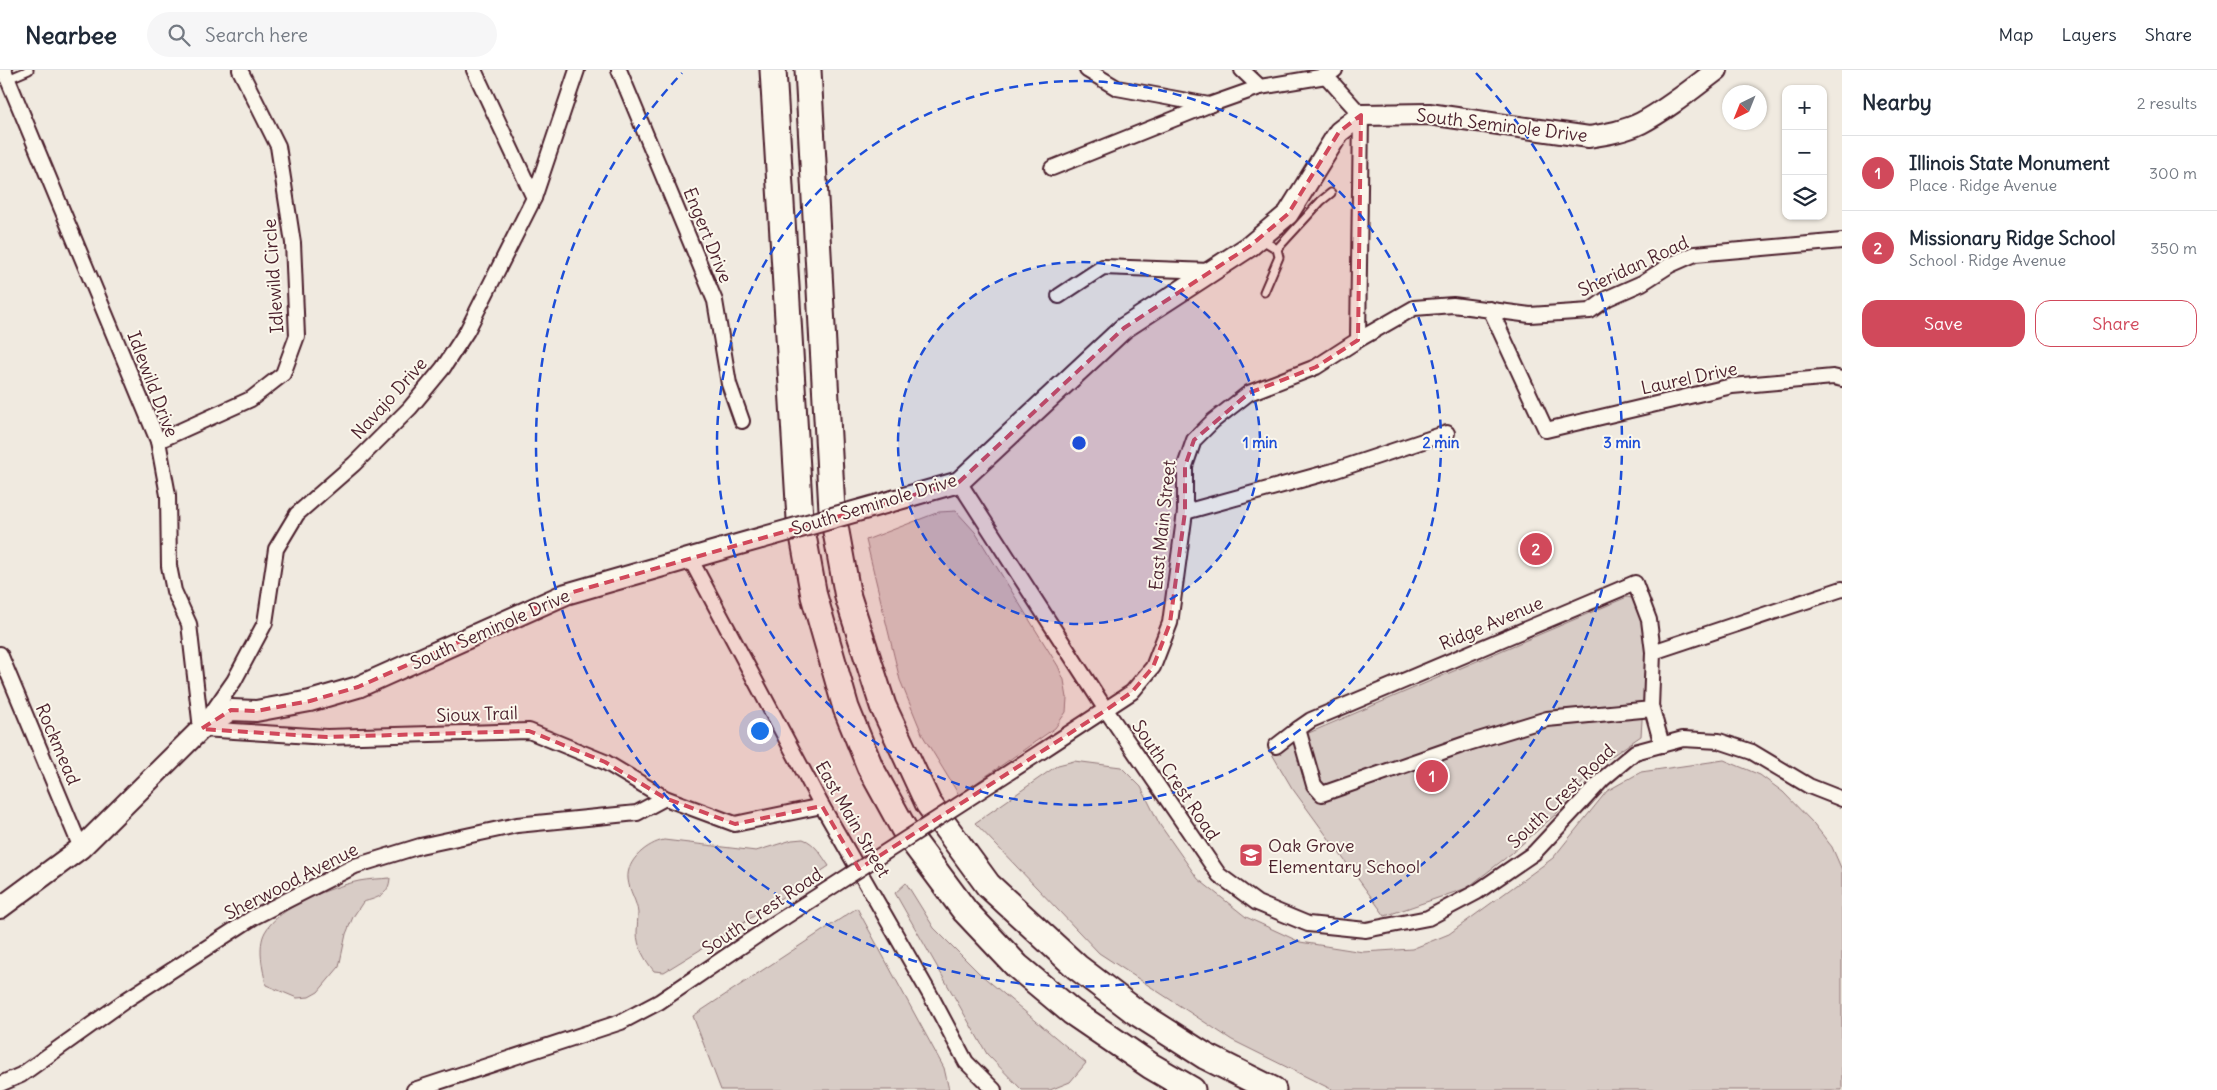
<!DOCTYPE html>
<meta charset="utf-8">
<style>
body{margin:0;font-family:Delius,sans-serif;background:#f6f6f7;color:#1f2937}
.controls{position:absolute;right:15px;top:15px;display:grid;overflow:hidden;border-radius:10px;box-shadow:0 1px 4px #0004}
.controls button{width:45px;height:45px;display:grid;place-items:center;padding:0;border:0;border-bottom:1px solid #e0e1e3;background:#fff;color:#1f2937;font:25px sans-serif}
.compass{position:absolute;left:1722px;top:15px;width:45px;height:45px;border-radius:50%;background:#fff;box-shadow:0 1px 4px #0004;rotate:223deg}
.you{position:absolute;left:759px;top:660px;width:18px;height:18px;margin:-12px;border:4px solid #fff;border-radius:50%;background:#1a73e8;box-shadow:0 0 0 8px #1a73e833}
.badge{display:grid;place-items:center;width:32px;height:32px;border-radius:50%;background:#d1495b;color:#fff;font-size:16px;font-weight:700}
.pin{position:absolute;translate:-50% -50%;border:2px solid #fff;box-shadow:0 1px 5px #0006}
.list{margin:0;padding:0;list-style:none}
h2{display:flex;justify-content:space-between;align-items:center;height:65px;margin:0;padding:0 20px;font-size:21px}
h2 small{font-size:16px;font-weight:400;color:#747a83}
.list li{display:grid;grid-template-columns:32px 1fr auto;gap:15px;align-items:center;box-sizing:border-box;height:75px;padding:0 20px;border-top:1px solid #e0e1e3}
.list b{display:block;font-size:19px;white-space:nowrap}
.list p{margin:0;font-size:16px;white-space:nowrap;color:#747a83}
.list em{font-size:16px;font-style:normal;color:#747a83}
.actions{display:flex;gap:10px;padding:15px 20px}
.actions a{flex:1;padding:11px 0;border:1px solid #d1495b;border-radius:15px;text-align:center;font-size:18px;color:#d1495b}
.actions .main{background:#d1495b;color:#fff}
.icon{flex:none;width:28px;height:28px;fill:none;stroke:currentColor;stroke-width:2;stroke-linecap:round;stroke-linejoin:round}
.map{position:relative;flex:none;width:1842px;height:1020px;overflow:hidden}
header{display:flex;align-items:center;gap:30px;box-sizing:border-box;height:70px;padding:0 25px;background:#fff;border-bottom:1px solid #e0e1e3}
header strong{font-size:24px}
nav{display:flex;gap:28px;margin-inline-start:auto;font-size:18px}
.search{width:350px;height:45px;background:#f6f6f7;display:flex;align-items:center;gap:12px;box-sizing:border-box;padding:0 18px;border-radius:28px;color:#747a83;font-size:19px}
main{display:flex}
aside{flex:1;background:#fff}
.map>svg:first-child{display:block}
.green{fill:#d8ccc6;stroke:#917678}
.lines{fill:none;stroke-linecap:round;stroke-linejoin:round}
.lane-casing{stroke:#4a1f2b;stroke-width:11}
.street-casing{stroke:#4a1f2b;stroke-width:18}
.secondary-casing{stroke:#4a1f2b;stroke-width:24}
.highway-casing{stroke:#4a1f2b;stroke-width:29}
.lane{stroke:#fbf7ec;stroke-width:7}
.street{stroke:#fbf7ec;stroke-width:14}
.secondary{stroke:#fbf7ec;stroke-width:20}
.highway{stroke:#fbf7ec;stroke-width:25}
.street-bridge-casing{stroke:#4a1f2b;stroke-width:18;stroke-linecap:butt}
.secondary-bridge-casing{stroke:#4a1f2b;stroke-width:24;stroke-linecap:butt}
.street-bridge{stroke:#fbf7ec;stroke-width:14}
.secondary-bridge{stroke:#fbf7ec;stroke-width:20}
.marked{fill:#d1495b;fill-opacity:0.2;stroke:#d1495b;stroke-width:4;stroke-dasharray:10 6;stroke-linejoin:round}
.ring{fill:none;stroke:#1d4ed8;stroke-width:2.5;stroke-dasharray:9 6}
.labels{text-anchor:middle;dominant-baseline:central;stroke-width:4;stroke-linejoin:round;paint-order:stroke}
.street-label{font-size:18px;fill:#4a1f2b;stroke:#fbf7ec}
.poi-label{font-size:18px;fill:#4a1f2b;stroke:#fbf7ec;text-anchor:start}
.centre{fill:#1d4ed8;stroke:#fbf7ec;stroke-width:2.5}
.ring-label{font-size:15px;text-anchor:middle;font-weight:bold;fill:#1d4ed8;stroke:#fbf7ec;stroke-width:4;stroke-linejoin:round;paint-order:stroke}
</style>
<header>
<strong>Nearbee</strong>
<div class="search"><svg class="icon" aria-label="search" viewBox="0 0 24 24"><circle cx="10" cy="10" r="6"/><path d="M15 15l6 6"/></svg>Search here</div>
<nav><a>Map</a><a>Layers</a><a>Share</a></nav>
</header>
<main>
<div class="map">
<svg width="1842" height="1020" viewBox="0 0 1842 1020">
<rect width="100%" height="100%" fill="#f0eae0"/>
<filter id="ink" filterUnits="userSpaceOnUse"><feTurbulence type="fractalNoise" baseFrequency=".02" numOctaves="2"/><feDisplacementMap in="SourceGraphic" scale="10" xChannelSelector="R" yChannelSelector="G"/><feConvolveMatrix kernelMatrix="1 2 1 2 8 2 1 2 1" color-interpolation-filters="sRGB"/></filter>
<g filter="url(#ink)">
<!-- green -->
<g class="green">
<path d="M 956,441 L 975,462 L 1058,596 L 1064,610 L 1067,628 L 1066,642 L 1055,658 L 959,725 L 923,666 L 900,610 L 866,470 L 939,442 Z"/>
<path d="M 1627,527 L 1636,529 L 1647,572 L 1641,666 L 1606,690 L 1582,713 L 1556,744 L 1512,783 L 1467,818 L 1385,846 L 1292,718 L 1272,684 L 1297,668 Z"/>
<path d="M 1724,690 L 1760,705 L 1783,722 L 1814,754 L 1832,777 L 1842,800 L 1842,1020 L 1333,1020 L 1232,970 L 1099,883 L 975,753 L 1058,695 L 1074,691 L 1121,697 L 1141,717 L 1160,755 L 1198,809 L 1246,847 L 1300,872 L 1363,882 L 1412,879 L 1449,864 L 1553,788 L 1607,721 L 1641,702 Z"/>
<path d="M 803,769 C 815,773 822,786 829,796 L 739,856 L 664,902 L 654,901 C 645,890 637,877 637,862 C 637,856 638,849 638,843 C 637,831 629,821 628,809 C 626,790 648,773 664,770 L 756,781 L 792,770 Z"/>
<path d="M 390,808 C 389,825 378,828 363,832 L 353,847 L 346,864 L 339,897 L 318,922 L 309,927 L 297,928 L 266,915 C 263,900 257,877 265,862 C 279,836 332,817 359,811 C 369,809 380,809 390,808 Z"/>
<path d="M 906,813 L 934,858 L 979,903 L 1086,993 L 1070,1012 L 1050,1020 L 1022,1020 L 987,984 L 895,823 Z"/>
<path d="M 857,838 L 944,998 L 949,1020 L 721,1020 L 693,946 Z"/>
</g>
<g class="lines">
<!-- lane casing -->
<g class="lane-casing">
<g id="lane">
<path d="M 8,9 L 29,0"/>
<path d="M 1262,170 L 1277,179 L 1279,187 L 1264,222"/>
<path d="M 1277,179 L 1321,131 L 1331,123"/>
</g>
</g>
<!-- street casing -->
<g class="street-casing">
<g id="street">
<path d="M 4,0 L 158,371 L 168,425 L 169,496 L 174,521 L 189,554 L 201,659"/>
<path d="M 474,0 L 534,128"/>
<path d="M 619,0 L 715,231 L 729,314 L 742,351"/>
<path d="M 1087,0 L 1117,18 L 1209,35 L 1260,17"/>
<path d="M 1242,0 L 1260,17 L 1326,6"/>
<path d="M 1052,98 L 1209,35"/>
<path d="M 1059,226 L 1103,197 L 1210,201"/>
<path d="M 1490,239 L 1546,360 L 1732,316 L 1833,307 L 1842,309"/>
<path d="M 1358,270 L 1414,238 L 1453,235 L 1530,245 L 1590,241 L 1608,228 L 1642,213 L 1670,195 L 1695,184 L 1842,171"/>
<path d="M 158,371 L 251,329 L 283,304 L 297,266 L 293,173 L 278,76 L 240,0"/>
<path d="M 959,412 L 1106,640 L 1219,805 L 1257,833 L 1308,854 L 1366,860 L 1428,848 L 1477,822 L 1534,783 L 1603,709 L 1635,682 L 1683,669 L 1719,671 L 1752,682 L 1809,716 L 1842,729"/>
<path d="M 1185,442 L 1333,401 L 1447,363"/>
<path d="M 691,490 L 822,736 L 932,928 L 966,992 L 994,1020"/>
<path d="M 1653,582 L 1842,519"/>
<path d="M 0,584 L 81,778"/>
<path d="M 1652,639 L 1547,649 L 1465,674 L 1322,724 L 1314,715 L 1298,659 L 1311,650 L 1635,513 L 1649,550 L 1653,582 L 1651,638 L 1652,639 L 1662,675"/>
<path d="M 204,654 L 234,611 L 265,553 L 276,479 L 297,444 L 354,394 L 410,338 L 443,298 L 467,261 L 534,128 L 577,0"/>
<path d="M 202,659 L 327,667 L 529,661 L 605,692 L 665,728 L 735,754 L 822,736"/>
<path d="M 1276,676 L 1298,659"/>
<path d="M 1042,681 L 1132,622 L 1153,597 L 1170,553 L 1185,442 L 1185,396 L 1194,370 L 1213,351 L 1249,323 L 1316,297 L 1358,270 L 1361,45 L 1326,6 L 1335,0"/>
<path d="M 0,1014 L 21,1005 L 126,930 L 254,847 L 355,796 L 420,776 L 517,755 L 637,743 L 665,728"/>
<path d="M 414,1020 L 621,952 L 659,932 L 771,856"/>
</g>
</g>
<!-- secondary casing -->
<g class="secondary-casing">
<g id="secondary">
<path d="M 896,430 L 959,412 L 1124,258 L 1250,176 L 1288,144 L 1339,62 L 1361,45 L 1429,44 L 1589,67 C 1607,64 1625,61 1641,53 C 1668,39 1693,18 1717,0"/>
<path d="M 0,838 L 81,778 L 201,659 L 231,640 L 256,641 L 310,631 L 358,617 L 566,524 L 733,476"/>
</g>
</g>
<!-- highway casing -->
<g class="highway-casing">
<g id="highway">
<path d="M 773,0 L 800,449 L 814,526 L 846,638 L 870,697 L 904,759 L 965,841 L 1017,896 L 1072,942 L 1151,996 L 1192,1020"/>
<path d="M 808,0 L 832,440 L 848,527 L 883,636 L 928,733 L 988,815 L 1077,897 L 1136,942 L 1205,986 L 1273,1020"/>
</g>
</g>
<!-- lane -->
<use href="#lane" class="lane"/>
<!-- street -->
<use href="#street" class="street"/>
<!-- secondary -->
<use href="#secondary" class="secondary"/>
<!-- highway -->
<use href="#highway" class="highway"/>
<!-- street-bridge casing -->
<g class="street-bridge-casing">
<path id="street-bridge" d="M 771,856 L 1042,681"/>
</g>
<!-- secondary-bridge casing -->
<g class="secondary-bridge-casing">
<path id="secondary-bridge" d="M 733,476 L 896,430"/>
</g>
<!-- street-bridge -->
<use href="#street-bridge" class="street-bridge"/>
<!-- secondary-bridge -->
<use href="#secondary-bridge" class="secondary-bridge"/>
</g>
</g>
<!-- marked area -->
<path class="marked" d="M 1361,45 L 1358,270 L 1316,297 L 1249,323 L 1194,370 L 1185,396 L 1185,442 L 1170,553 L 1153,597 L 1132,622 L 1106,640 L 859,799 L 822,736 L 735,754 L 665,728 L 605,692 L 529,661 L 327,667 L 201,659 L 231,640 L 256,641 L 310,631 L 358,617 L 566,524 L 959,412 L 1124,258 L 1250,176 L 1288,144 L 1339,62 Z"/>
<!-- distance rings -->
<circle cx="1079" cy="373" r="181" fill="#1d4ed8" fill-opacity=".12"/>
<g class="ring">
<circle cx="1079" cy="373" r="181"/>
<circle cx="1079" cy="373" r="362"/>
<path d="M1476 3A543 543 0 1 1 682 3"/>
</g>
<!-- icons -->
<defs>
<g id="school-square" transform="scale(1.25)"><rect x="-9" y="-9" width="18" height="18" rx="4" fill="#d1495b" stroke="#fbf7ec"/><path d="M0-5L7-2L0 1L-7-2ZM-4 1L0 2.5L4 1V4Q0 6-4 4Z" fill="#fff"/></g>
</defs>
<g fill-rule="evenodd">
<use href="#school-square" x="1251" y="785"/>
</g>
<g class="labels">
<!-- street labels -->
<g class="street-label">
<text transform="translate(1502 55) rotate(7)">South Seminole Drive</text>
<text transform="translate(708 165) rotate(68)">Engert Drive</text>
<text transform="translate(1633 196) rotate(-25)">Sheridan Road</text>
<text transform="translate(273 206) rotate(-94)">Idlewild Circle</text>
<text transform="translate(1689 308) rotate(-12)">Laurel Drive</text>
<text transform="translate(153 314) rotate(69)">Idlewild Drive</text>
<text transform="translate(389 328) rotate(-48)">Navajo Drive</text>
<text transform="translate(874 434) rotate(-17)">South Seminole Drive</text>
<text transform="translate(1162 455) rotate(-84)">East Main Street</text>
<text transform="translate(1491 553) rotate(-23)">Ridge Avenue</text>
<text transform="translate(490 559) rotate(-24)">South Seminole Drive</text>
<text transform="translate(477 644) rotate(-2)">Sioux Trail</text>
<text transform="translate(58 674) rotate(67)">Rockmead</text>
<text transform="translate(1176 710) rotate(56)">South Crest Road</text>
<text transform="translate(1561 726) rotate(-44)">South Crest Road</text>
<text transform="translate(853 749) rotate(60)">East Main Street</text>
<text transform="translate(291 811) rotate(-27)">Sherwood Avenue</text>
<text transform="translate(762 841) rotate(-34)">South Crest Road</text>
</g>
<!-- poi labels -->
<g class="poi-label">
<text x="1268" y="775">Oak Grove<tspan x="1268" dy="21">Elementary School</tspan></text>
</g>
</g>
<circle cx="1079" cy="373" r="8" class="centre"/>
<g class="ring-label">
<text x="1260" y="378">1 min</text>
<text x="1441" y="378">2 min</text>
<text x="1622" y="378">3 min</text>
</g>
</svg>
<div class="controls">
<button>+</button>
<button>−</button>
<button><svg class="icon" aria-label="layers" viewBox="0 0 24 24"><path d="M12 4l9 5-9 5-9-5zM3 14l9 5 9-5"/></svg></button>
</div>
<svg class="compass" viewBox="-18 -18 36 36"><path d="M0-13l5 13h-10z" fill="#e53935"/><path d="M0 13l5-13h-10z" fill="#747a83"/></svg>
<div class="you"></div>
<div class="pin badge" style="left:1432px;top:706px">1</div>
<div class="pin badge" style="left:1536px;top:479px">2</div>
</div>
<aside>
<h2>Nearby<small>2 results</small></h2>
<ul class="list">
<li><span class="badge">1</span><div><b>Illinois State Monument</b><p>Place · Ridge Avenue</p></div><em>300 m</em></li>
<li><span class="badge">2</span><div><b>Missionary Ridge School</b><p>School · Ridge Avenue</p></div><em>350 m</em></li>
</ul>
<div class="actions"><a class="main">Save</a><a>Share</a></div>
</aside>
</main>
